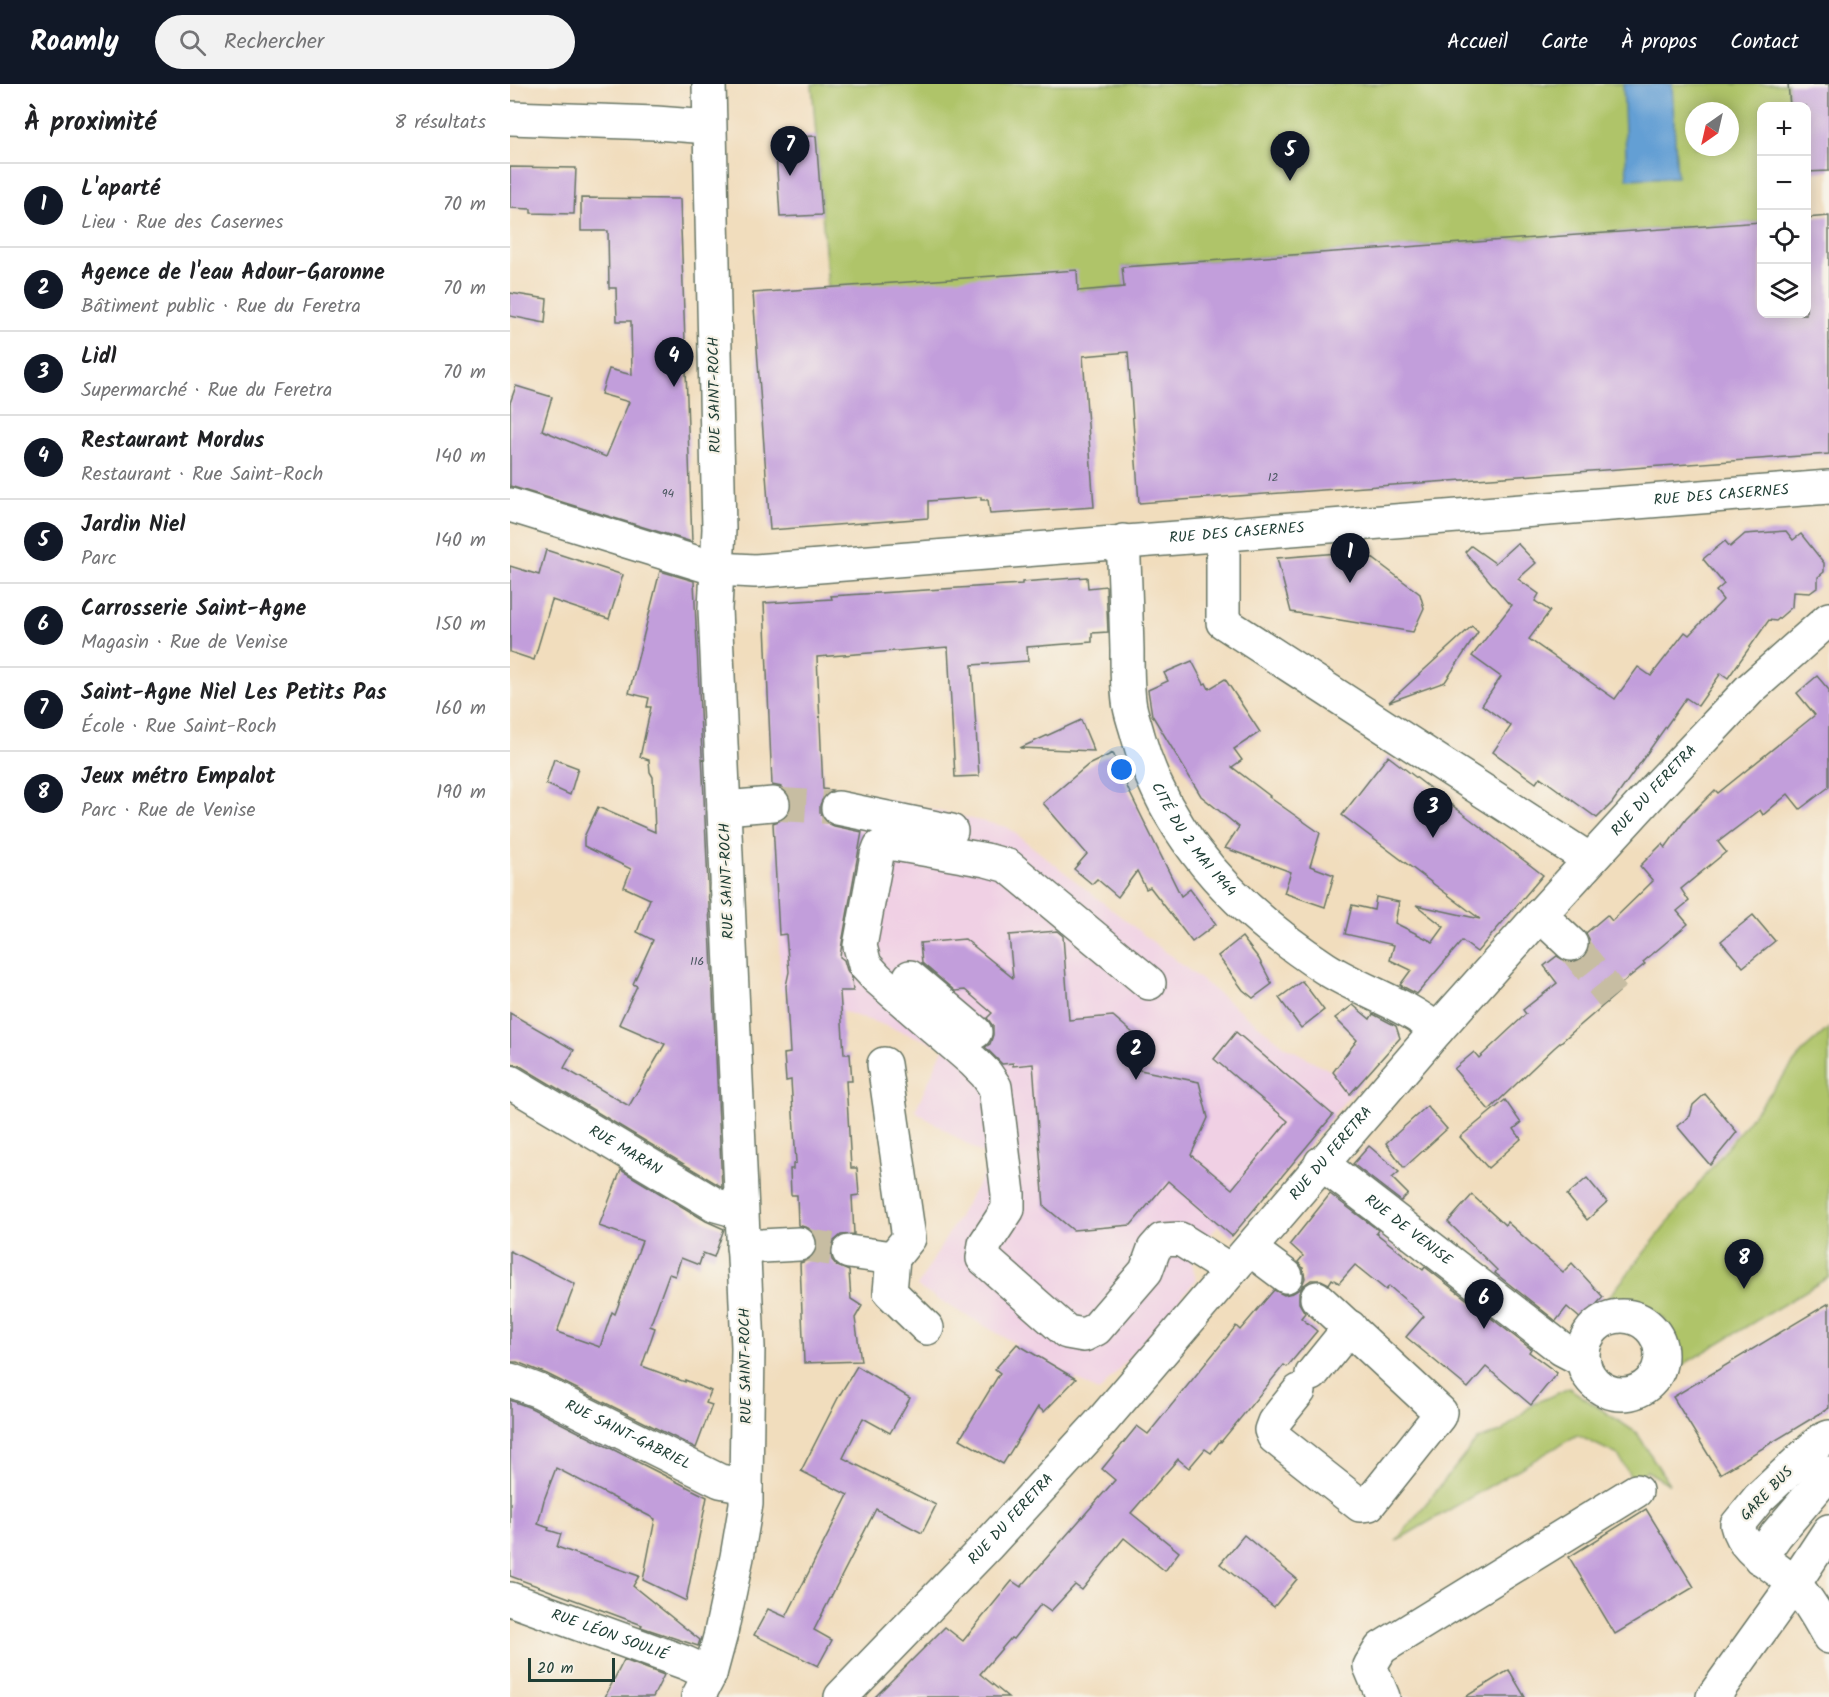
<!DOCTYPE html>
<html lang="fr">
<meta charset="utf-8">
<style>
body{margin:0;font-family:Kalam,sans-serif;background:#f2f2f2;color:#202124}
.controls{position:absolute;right:18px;top:18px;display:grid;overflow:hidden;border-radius:12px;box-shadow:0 3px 15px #0003}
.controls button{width:54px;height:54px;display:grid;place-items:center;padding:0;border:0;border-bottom:2px solid #e0e0e0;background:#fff;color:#202124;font:30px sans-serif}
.compass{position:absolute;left:1175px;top:18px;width:54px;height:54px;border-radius:50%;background:#fff;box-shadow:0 3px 15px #0003;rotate:214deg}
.scale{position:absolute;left:18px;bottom:15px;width:87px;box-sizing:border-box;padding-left:6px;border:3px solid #1f3d34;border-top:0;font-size:16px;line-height:21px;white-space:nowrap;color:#1f3d34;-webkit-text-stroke:4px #f7f3e8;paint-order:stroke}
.you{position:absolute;left:612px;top:686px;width:21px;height:21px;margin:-15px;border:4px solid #fff;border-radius:50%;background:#1a73e8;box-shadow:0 0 0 9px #1a73e833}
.badge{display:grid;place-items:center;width:39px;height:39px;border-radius:50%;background:#111827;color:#fff;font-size:20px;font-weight:700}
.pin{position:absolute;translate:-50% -50px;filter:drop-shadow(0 2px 3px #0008)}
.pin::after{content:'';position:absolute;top:32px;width:21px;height:18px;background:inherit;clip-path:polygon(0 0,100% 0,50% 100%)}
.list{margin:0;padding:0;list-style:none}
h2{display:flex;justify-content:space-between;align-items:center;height:78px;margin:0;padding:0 24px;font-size:26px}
h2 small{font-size:20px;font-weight:400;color:#757577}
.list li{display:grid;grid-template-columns:39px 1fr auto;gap:18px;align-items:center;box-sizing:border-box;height:84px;padding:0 24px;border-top:2px solid #e0e0e0}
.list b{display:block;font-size:22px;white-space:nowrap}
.list p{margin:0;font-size:20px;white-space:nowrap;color:#757577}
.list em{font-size:20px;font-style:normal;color:#757577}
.icon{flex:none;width:33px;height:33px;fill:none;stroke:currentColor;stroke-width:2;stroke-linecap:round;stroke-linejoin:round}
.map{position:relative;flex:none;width:1319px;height:1613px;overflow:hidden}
header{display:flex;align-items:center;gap:36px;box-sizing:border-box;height:84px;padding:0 30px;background:#111827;color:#fff}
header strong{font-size:28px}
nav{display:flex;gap:33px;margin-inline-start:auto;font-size:21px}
.search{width:420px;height:54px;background:#f2f2f2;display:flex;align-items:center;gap:15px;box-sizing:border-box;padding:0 21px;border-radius:33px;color:#757577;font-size:22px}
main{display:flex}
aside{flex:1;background:#fff}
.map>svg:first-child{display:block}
.built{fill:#f0d0e4}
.green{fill:#afc469;stroke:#67804e;stroke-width:1.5;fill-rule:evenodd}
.water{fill:#649fd4;stroke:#426e84;stroke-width:1.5}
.building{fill:#c29edb}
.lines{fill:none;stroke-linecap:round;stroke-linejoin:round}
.minor-tunnel{stroke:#c7bda2;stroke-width:33;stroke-dasharray:33 16;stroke-linecap:butt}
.minor-casing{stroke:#687564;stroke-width:36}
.minor{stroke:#fff;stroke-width:33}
.labels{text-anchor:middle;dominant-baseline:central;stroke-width:4.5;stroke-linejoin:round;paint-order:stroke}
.number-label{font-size:12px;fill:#48555e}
.street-label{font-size:15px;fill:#1f3d34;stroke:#f7f3e8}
</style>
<header>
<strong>Roamly</strong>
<div class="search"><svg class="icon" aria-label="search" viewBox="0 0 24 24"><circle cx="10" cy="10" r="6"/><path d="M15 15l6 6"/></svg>Rechercher</div>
<nav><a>Accueil</a><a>Carte</a><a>À propos</a><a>Contact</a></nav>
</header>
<main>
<aside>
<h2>À proximité<small>8 résultats</small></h2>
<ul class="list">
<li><span class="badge">1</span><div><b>L'aparté</b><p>Lieu · Rue des Casernes</p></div><em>70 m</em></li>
<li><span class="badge">2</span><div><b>Agence de l'eau Adour-Garonne</b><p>Bâtiment public · Rue du Feretra</p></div><em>70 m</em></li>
<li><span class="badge">3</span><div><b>Lidl</b><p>Supermarché · Rue du Feretra</p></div><em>70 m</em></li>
<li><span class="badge">4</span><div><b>Restaurant Mordus</b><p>Restaurant · Rue Saint-Roch</p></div><em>140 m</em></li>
<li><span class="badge">5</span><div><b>Jardin Niel</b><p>Parc</p></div><em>140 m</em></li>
<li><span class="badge">6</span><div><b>Carrosserie Saint-Agne</b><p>Magasin · Rue de Venise</p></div><em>150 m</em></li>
<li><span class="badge">7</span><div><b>Saint-Agne Niel Les Petits Pas</b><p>École · Rue Saint-Roch</p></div><em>160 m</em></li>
<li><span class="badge">8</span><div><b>Jeux métro Empalot</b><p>Parc · Rue de Venise</p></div><em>190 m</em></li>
</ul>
</aside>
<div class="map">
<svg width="1319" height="1613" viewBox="0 0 1319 1613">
<rect width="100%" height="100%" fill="#f7f3e8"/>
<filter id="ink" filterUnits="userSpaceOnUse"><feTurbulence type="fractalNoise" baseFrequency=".0167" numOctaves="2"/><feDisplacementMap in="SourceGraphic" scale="12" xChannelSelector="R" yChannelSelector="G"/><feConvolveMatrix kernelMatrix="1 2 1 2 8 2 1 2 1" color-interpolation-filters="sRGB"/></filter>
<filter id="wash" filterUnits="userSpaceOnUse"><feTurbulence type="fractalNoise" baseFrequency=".008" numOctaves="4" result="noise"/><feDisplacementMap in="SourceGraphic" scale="24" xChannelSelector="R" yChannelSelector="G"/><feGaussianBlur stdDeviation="1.35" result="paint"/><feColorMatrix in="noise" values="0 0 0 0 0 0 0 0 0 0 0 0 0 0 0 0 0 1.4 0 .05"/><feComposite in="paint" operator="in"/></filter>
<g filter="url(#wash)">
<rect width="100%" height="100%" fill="#f1ddbd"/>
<!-- built -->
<path class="built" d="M 262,693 L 268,694 L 269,709 L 283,711 L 313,701 L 497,743 L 775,962 L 823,988 L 845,1005 L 722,1152 L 708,1141 L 681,1176 L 686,1196 L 589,1308 L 407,1203 L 482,1076 L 405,1027 L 434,963 L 365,938 L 271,907 Z"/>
<!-- green -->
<g class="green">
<path d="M 302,0 L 1278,0 L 1280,22 L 1252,22 L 1251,138 L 613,183 L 614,203 L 568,207 L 318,204 ZM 1184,27 L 1220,27 L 1220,63 L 1184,63 Z"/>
<path d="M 1319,944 L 1319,1193 L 1166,1285 L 1163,1284 L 1165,1258 L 1154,1235 L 1136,1221 L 1116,1215 L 1089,1226 L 1295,965 Z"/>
<path d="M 1059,1304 L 1127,1349 L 1159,1400 L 1137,1387 L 1123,1397 L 1108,1371 L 1067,1351 L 886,1457 L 967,1356 L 991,1348 L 1023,1320 Z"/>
</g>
<!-- water -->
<path class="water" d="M 1113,0 L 1162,0 L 1167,93 L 1117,95 Z"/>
<g id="blocks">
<!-- building -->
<g class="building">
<path d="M 1278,0 L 1319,0 L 1319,87 L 1296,88 L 1296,22 L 1280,22 Z"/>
<path d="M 306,52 L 312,131 L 270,133 L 265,54 Z"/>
<path d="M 0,83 L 66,84 L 64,130 L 21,129 L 21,125 L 0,124 Z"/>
<path d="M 71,114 L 170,115 L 182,458 L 0,402 L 0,319 L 6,302 L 42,313 L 32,346 L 96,373 L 119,318 L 91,310 L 99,285 L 122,291 L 121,237 L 107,237 L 106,204 L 99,204 L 98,147 L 71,147 Z"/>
<path d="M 1319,132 L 1319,370 L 629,419 L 618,268 L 573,272 L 584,423 L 480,430 L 478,416 L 471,416 L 471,413 L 418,417 L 418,434 L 260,446 L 243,209 L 567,186 L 568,207 L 614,203 L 612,183 L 1251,138 L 1251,230 L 1296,230 L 1296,134 Z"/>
<path d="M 0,209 L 37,215 L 35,239 L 0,232 Z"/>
<path d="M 1276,447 L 1283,456 L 1291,450 L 1314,479 L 1314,488 L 1308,493 L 1308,503 L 1300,509 L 1283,508 L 1282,523 L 1266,537 L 1259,536 L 1218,594 L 1211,589 L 1188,622 L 1176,614 L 1102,719 L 1087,734 L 1030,693 L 1026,699 L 983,668 L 1001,642 L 972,621 L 991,593 L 962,572 L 1002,521 L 998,519 L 955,468 L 961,462 L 985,479 L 1007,459 L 1026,479 L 1008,495 L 1029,510 L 1025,517 L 1040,527 L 1019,555 L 1105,615 L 1128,583 L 1141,592 L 1175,548 L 1179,551 L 1213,516 L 1206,507 L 1214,500 L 1193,475 L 1215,457 L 1220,463 L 1235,450 Z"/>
<path d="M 36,466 L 113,491 L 99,535 L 42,516 L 24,576 L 0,568 L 0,482 L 29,491 Z"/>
<path d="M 853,467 L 910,510 L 914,524 L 903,548 L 781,528 L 767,474 Z"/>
<path d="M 150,487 L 184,497 L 212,1103 L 10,982 L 0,979 L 0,929 L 64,966 L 54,984 L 119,1022 L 155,960 L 109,940 L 127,902 L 123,900 L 143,856 L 127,848 L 140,815 L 114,803 L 121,785 L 74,762 L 74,753 L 88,723 L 145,748 L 143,693 L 140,688 L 139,676 L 130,673 L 141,623 L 137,623 L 139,614 L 119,609 Z"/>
<path d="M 577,493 L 578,504 L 596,502 L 598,548 L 582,549 L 582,558 L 517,563 L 518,577 L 462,581 L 469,692 L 445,693 L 438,563 L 307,573 L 313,705 L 322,706 L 314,712 L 310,721 L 310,729 L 315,738 L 324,742 L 352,748 L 332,859 L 330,873 L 334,876 L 337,886 L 342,894 L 343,907 L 330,907 L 334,970 L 340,970 L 342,997 L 336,997 L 341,1084 L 347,1084 L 349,1111 L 342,1112 L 344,1150 L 331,1151 L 324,1157 L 320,1166 L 322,1176 L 327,1182 L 339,1187 L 341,1215 L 352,1222 L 345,1234 L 351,1277 L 294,1279 L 290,1179 L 299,1176 L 305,1169 L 308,1158 L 304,1149 L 298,1144 L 288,1141 L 287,1111 L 281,1111 L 280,1085 L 283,1085 L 283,1080 L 286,1079 L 281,996 L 276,997 L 274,970 L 280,969 L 276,902 L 279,888 L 276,850 L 269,851 L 263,739 L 274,735 L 280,729 L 282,719 L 278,709 L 272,703 L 262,701 L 254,519 L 322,515 L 321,512 L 512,500 L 512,498 Z"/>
<path d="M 962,542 L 968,548 L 935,598 L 879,618 Z"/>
<path d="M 682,577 L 694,600 L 696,599 L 699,605 L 715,595 L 750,648 L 724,665 L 732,676 L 722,683 L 760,712 L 759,713 L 810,749 L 800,782 L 824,791 L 815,823 L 774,809 L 781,788 L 715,764 L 729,743 L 691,712 L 642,631 L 638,606 L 658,597 L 654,589 Z"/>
<path d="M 1307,592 L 1319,606 L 1319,703 L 1290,725 L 1278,710 L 1253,731 L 1250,726 L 1208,758 L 1216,768 L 1171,805 L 1179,817 L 1167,827 L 1178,840 L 1133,878 L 1135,880 L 1106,904 L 1109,908 L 1044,964 L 979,1026 L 944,985 L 964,968 L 969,974 L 1016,930 L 1013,926 L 1047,899 L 1034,882 L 1047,872 L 1057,878 L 1066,878 L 1074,873 L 1079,864 L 1079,855 L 1076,849 L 1097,831 L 1102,837 L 1143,797 L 1130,782 L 1152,760 L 1155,764 L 1176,735 L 1205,706 L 1208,709 L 1305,631 L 1287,609 Z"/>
<path d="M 571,636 L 584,667 L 510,664 Z"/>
<path d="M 603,669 L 619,707 L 671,812 L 680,805 L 706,840 L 682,858 L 640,803 L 636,805 L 627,787 L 608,813 L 587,795 L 582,800 L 564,785 L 577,770 L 533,719 L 578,681 Z"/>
<path d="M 878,672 L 1033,791 L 967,868 L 952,857 L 907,910 L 890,901 L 901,886 L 880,876 L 884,861 L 835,850 L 842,821 L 864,826 L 866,813 L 889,818 L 885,839 L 923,858 L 934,843 L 906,821 L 970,835 L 832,731 Z"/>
<path d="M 44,675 L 68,684 L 60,711 L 36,700 Z"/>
<path d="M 1243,831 L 1265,857 L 1233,883 L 1211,857 Z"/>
<path d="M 547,847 L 553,852 L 559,936 L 603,932 L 639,963 L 620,984 L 689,998 L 698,1034 L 681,1071 L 722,1105 L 778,1037 L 704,975 L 726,948 L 823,1031 L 722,1152 L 658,1097 L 621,1141 L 563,1146 L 534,1122 L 523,980 L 503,982 L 503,979 L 492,980 L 475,963 L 480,960 L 483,951 L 483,942 L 477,934 L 482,929 L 455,906 L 445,907 L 412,879 L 410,859 L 455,855 L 503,894 L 499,851 Z"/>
<path d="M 732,853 L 749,875 L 762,900 L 743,914 L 733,906 L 708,872 Z"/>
<path d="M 792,897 L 814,926 L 791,944 L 769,914 Z"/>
<path d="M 843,921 L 860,935 L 863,930 L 886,942 L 890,954 L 840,1010 L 823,988 L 847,956 L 825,934 Z"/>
<path d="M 1195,1010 L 1227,1048 L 1200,1081 L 1167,1042 L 1180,1032 L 1183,1021 Z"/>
<path d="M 995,1016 L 1011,1039 L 1004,1045 L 1011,1055 L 978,1084 L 950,1053 Z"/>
<path d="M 917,1022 L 937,1045 L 894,1084 L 876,1059 Z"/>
<path d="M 859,1062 L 889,1088 L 882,1094 L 898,1110 L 891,1117 L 843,1080 Z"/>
<path d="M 111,1086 L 196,1137 L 214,1145 L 204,1173 L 193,1169 L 189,1181 L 171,1174 L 165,1192 L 159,1190 L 140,1242 L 145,1244 L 132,1282 L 175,1298 L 175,1296 L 201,1307 L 196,1319 L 202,1321 L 186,1364 L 37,1290 L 7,1278 L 0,1278 L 0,1167 L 65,1200 L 47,1248 L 90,1263 L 102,1228 L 105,1230 L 132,1157 L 89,1142 Z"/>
<path d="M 1077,1094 L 1097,1118 L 1077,1136 L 1057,1111 Z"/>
<path d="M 820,1110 L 868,1146 L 866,1149 L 913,1186 L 915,1183 L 1021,1265 L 1019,1268 L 1047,1289 L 1021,1321 L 976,1283 L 958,1304 L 896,1253 L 914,1232 L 879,1202 L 876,1206 L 845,1181 L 829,1199 L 822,1195 L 819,1200 L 811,1196 L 801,1196 L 794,1201 L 789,1209 L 789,1219 L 795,1229 L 791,1234 L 807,1247 L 777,1283 L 774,1281 L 711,1358 L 710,1357 L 701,1369 L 695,1365 L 679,1384 L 668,1375 L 621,1429 L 669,1468 L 655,1487 L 614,1454 L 572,1506 L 565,1501 L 541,1527 L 531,1520 L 503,1555 L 501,1554 L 470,1590 L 498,1613 L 365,1613 L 435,1543 L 453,1557 L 502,1497 L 511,1503 L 605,1396 L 592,1385 L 627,1342 L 638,1350 L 726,1242 L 730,1246 L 764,1206 L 774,1211 L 783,1209 L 791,1204 L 795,1194 L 793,1184 L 788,1178 L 793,1172 L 780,1160 Z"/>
<path d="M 962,1111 L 995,1141 L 997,1138 L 1053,1188 L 1062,1179 L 1093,1213 L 1072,1236 L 1057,1223 L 1046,1237 L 985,1189 L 987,1186 L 938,1138 Z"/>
<path d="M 1319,1219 L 1319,1324 L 1210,1390 L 1163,1313 Z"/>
<path d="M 507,1260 L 566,1295 L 534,1328 L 528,1323 L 493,1380 L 450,1355 L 490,1289 L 485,1285 Z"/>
<path d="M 347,1282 L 400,1314 L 380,1349 L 353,1334 L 333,1374 L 426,1421 L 412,1449 L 366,1425 L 304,1546 L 322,1556 L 308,1582 L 244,1551 L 258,1525 L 276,1533 L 338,1411 L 291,1387 L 329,1312 Z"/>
<path d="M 0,1316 L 21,1324 L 197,1413 L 176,1517 L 133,1496 L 145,1435 L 46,1384 L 34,1416 L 28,1440 L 39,1444 L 38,1446 L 51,1450 L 47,1463 L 129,1492 L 123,1502 L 190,1556 L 188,1562 L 131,1543 L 132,1541 L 0,1492 Z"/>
<path d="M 1136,1425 L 1184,1503 L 1105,1550 L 1059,1473 Z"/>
<path d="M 734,1451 L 787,1495 L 764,1523 L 710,1480 Z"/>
<path d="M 114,1576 L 154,1591 L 143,1613 L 95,1613 Z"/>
<path d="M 999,1586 L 1015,1613 L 955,1613 Z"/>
</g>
</g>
</g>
<g filter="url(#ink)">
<use href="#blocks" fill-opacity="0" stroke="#687564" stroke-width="1.5"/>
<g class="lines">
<!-- minor-tunnel -->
<g class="minor-tunnel">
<path d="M 263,720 L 328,724"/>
<path d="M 1061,860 L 1103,913"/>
<path d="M 289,1160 L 339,1168"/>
</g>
<!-- minor casing -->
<g class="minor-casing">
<g id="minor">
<path d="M 0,34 L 146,39 L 199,43"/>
<path id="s1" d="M 0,421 L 207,485 L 245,487 L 1319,403"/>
<path d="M 713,449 L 713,538 L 1080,776"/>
<path id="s2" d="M 613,457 C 615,493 616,530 617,566 C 617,583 617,600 619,617 C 620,628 625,640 628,652 C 656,753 729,828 815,884 C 851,907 894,919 927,946"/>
<path d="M 214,724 L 263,720"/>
<path d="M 328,724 L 441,747"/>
<path d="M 1030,831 L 1061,860"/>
<path d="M 400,893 L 465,948"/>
<path d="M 639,899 L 498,782 L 476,776 L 379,759 L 370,763 L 367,771 L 350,862 L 355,881 L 367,894 L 464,978 L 476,990 L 485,1003 L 498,1110 L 498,1125 L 475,1160 L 473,1174 L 557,1248 L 574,1251 L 586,1245 L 636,1187 L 644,1165 L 652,1156 L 670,1155 L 710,1180 L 719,1188"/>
<path id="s3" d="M 0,998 L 206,1121 L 231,1128"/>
<path id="s4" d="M 811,1079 L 1052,1265 L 1073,1276"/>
<path d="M 233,1163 L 289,1160"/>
<path d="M 740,1165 L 776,1192"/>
<path d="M 339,1168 L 383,1174 L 399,1154 L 374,980"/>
<path d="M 383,1174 L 380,1208 L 417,1244"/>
<circle cx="1112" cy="1271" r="39"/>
<path d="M 802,1290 L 840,1243"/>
<path id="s5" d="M 0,1296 L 29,1307 L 210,1397 L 236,1402"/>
<path d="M 789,1307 L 764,1338 L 761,1346 L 764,1353 L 850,1421 L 859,1420 L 929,1332 L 930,1328 L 807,1214"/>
<path d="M 1319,1353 L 1310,1357 L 1249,1414 L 1227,1441 C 1233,1469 1268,1482 1285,1501 C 1299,1516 1309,1535 1319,1553"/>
<path d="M 1250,1474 L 1266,1451 L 1319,1389"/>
<path id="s6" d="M 0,1515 L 176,1579 L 200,1590"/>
<path d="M 188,1613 L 200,1590 L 210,1553 L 227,1473 L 236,1420 L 236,1402 L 238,1263 L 205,525 L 209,445 L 199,0"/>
<path id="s7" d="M 331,1613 L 477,1462 L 593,1336 L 927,946 L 1030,831 L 1149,701 L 1240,605 L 1319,535"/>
<path d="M 873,1613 L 860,1582 L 871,1564 L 1126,1407"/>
<path d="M 1203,1613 L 1284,1500 L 1319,1447"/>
</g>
</g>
<!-- minor -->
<use href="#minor" class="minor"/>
</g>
</g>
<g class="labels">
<!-- number labels -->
<g class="number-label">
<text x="763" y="393">12</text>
<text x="158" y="409">94</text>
<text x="187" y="877">116</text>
</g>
<!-- street labels -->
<g class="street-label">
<text transform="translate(205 311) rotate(-91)">RUE SAINT-ROCH</text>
<text stroke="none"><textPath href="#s1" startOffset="1224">RUE DES CASERNES</textPath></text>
<text stroke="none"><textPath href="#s1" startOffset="738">RUE DES CASERNES</textPath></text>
<text stroke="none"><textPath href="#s7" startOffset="1218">RUE DU FERETRA</textPath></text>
<text stroke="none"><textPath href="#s2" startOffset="315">CITÉ DU 2 MAI 1944</textPath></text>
<text transform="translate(217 797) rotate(-92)">RUE SAINT-ROCH</text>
<text stroke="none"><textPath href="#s3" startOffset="134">RUE MARAN</textPath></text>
<text stroke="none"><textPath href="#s7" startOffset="732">RUE DU FERETRA</textPath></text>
<text stroke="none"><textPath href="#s4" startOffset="110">RUE DE VENISE</textPath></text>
<text transform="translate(236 1282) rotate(-91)">RUE SAINT-ROCH</text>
<text stroke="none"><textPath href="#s5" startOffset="130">RUE SAINT-GABRIEL</textPath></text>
<text transform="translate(1257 1410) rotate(-46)">GARE BUS</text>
<text stroke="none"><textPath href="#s7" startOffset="246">RUE DU FERETRA</textPath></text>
<text stroke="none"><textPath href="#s6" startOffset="106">RUE LÉON SOULIÉ</textPath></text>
</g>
</g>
</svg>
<div class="controls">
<button>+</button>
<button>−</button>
<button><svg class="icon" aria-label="locate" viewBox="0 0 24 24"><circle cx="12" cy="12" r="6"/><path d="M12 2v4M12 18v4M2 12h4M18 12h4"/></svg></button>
<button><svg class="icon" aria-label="layers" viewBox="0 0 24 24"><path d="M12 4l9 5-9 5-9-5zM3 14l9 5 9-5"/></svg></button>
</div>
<svg class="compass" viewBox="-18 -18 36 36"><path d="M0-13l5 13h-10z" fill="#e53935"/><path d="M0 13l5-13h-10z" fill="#757577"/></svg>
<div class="scale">20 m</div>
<div class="you"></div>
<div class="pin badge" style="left:840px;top:499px">1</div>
<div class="pin badge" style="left:626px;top:996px">2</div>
<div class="pin badge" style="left:923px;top:754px">3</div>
<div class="pin badge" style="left:164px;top:303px">4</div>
<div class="pin badge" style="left:780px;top:97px">5</div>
<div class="pin badge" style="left:974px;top:1245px">6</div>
<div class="pin badge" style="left:280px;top:92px">7</div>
<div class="pin badge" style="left:1234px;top:1205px">8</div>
</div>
</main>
